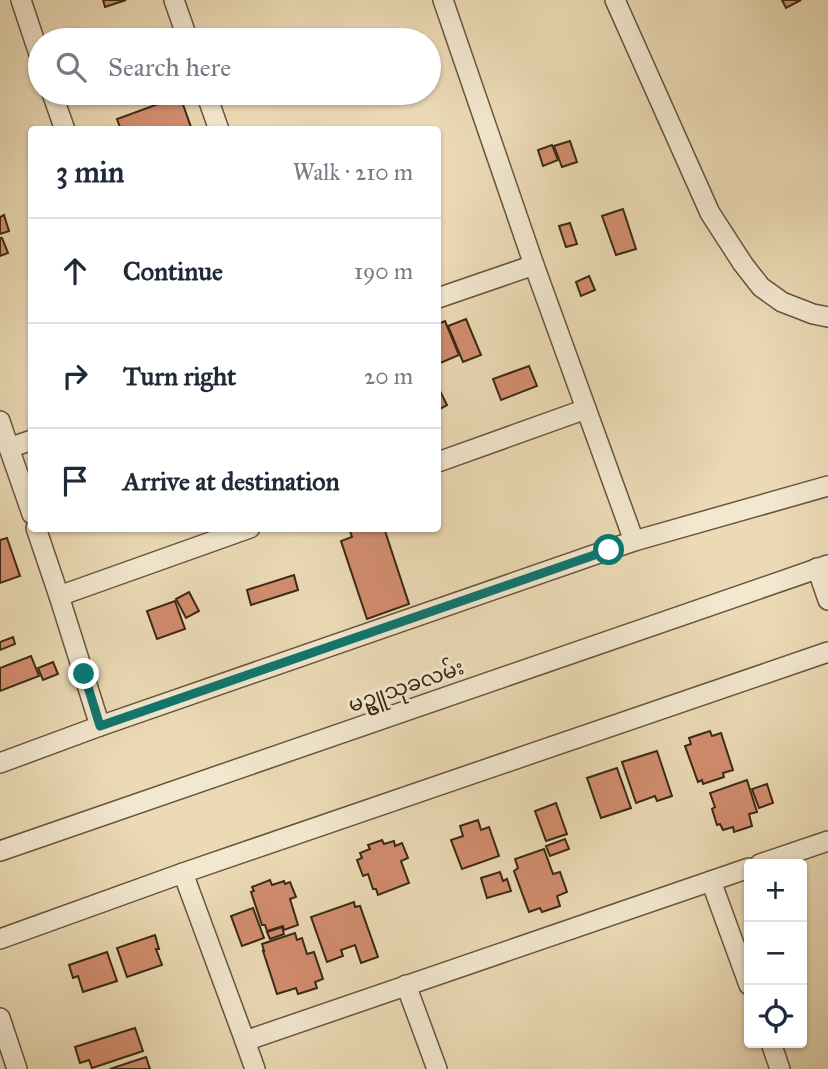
<!DOCTYPE html>
<meta charset="utf-8">
<style>
body{margin:0;font-family:"IM FELL Great Primer","Noto Sans Myanmar",serif;background:#f6f6f7;color:#1f2937}
.controls{position:absolute;right:21px;bottom:21px;display:grid;overflow:hidden;border-radius:7px;box-shadow:0 2px 5px #0004}
.controls button{width:63px;height:63px;display:grid;place-items:center;padding:0;border:0;border-bottom:2px solid #e0e1e3;background:#fff;color:#1f2937;font:35px sans-serif}
.stop{position:absolute;width:21px;height:21px;margin:-16px;border:5px solid #0f766e;border-radius:50%;background:#fff}
.stop.end{background:#0f766e;border-color:#fff;box-shadow:0 2px 7px #0008}
.list{margin:0;padding:0;list-style:none}
h2{display:flex;justify-content:space-between;align-items:center;height:91px;margin:0;padding:0 28px;font-size:30px}
h2 small{font-size:23px;font-weight:400;color:#747a83}
.list li{display:grid;grid-template-columns:46px 1fr auto;gap:21px;align-items:center;box-sizing:border-box;height:105px;padding:0 28px;border-top:2px solid #e0e1e3}
.list b{display:block;font-size:26px;white-space:nowrap}
.list em{font-size:23px;font-style:normal;color:#747a83}
.icon{flex:none;width:38px;height:38px;fill:none;stroke:currentColor;stroke-width:2;stroke-linecap:round;stroke-linejoin:round}
.map{position:relative;flex:none;width:828px;height:1069px;overflow:hidden}
.search{position:absolute;background:#fff;box-shadow:0 2px 5px #0004;left:28px;top:28px;width:413px;height:77px;display:flex;align-items:center;gap:18px;box-sizing:border-box;padding:0 24px;border-radius:38px;color:#747a83;font-size:26px}
.panel{position:absolute;background:#fff;box-shadow:0 2px 5px #0004;left:28px;top:126px;width:413px;height:406px;border-radius:7px}
.map>svg:first-child{display:block}
.building{fill:#d28d6e;stroke:#392915;stroke-width:2}
.lines{fill:none;stroke-linecap:round;stroke-linejoin:round}
.minor-casing{stroke:#66553d;stroke-width:22}
.minor{stroke:#f2e7cf;stroke-width:19}
.route{stroke:#0f766e;stroke-width:9}
.labels{text-anchor:middle;dominant-baseline:central;stroke-width:6;stroke-linejoin:round;paint-order:stroke}
.street-label{font-size:21px;fill:#392915;stroke:#f2e7cf}
</style>
<div class="map">
<svg width="828" height="1069" viewBox="0 0 828 1069">
<rect width="100%" height="100%" fill="#ebdab5"/>
<filter id="stains"><feTurbulence type="fractalNoise" baseFrequency=".00286" numOctaves="4"/><feColorMatrix values="0 0 0 0 .2 0 0 0 0 .09 0 0 0 0 .02 0 0 0 .5 -.17"/></filter>
<radialGradient id="worn" r=".72"><stop offset=".6" stop-color="#630" stop-opacity="0"/><stop offset="1" stop-color="#630" stop-opacity=".3"/></radialGradient>
<!-- building -->
<g class="building">
<path d="M 103,0 L 126,0 L 105,7 Z"/>
<path d="M 782,0 L 801,0 L 786,8 Z"/>
<path d="M 180,96 L 192,130 L 121,130 L 117,119 Z"/>
<path d="M 570,141 L 577,162 L 562,167 L 554,146 Z"/>
<path d="M 552,145 L 558,160 L 543,166 L 538,150 Z"/>
<path d="M 623,209 L 636,249 L 616,255 L 602,216 Z"/>
<path d="M 4,215 L 9,231 L 0,234 L 0,217 Z"/>
<path d="M 570,223 L 577,244 L 566,247 L 559,226 Z"/>
<path d="M 0,238 L 2,238 L 8,253 L 0,256 Z"/>
<path d="M 589,276 L 595,290 L 581,296 L 576,282 Z"/>
<path d="M 466,319 L 481,355 L 463,362 L 448,326 Z"/>
<path d="M 445,321 L 459,355 L 438,364 L 438,324 Z"/>
<path d="M 529,366 L 537,386 L 501,400 L 493,379 Z"/>
<path d="M 438,387 L 447,405 L 438,410 Z"/>
<path d="M 349,528 L 384,528 L 409,604 L 367,619 L 341,541 L 352,537 Z"/>
<path d="M 7,538 L 20,576 L 0,583 L 0,540 Z"/>
<path d="M 294,575 L 298,590 L 251,605 L 247,590 Z"/>
<path d="M 189,592 L 199,611 L 186,618 L 176,599 Z"/>
<path d="M 175,601 L 185,629 L 157,639 L 147,611 Z"/>
<path d="M 13,637 L 15,644 L 0,650 L 0,642 Z"/>
<path d="M 31,656 L 39,676 L 0,691 L 0,668 Z"/>
<path d="M 53,662 L 58,674 L 43,680 L 38,668 Z"/>
<path d="M 710,731 L 712,736 L 721,733 L 733,770 L 723,773 L 724,777 L 703,784 L 702,780 L 698,782 L 685,746 L 691,744 L 689,738 Z"/>
<path d="M 657,751 L 672,796 L 657,801 L 655,796 L 636,803 L 622,762 Z"/>
<path d="M 617,768 L 631,808 L 601,818 L 587,778 Z"/>
<path d="M 747,780 L 757,812 L 749,814 L 752,826 L 734,832 L 733,827 L 723,830 L 720,824 L 717,825 L 712,809 L 715,807 L 710,793 Z"/>
<path d="M 767,784 L 773,803 L 759,808 L 752,789 Z"/>
<path d="M 556,803 L 567,834 L 546,841 L 535,811 Z"/>
<path d="M 478,820 L 481,830 L 489,827 L 499,856 L 462,869 L 451,840 L 463,836 L 460,826 Z"/>
<path d="M 565,839 L 569,849 L 550,856 L 546,846 Z"/>
<path d="M 382,840 L 384,844 L 394,841 L 395,846 L 402,843 L 408,858 L 401,861 L 409,883 L 378,895 L 376,889 L 373,889 L 368,874 L 363,876 L 357,860 L 362,858 L 360,853 L 370,849 L 368,845 Z"/>
<path d="M 544,849 L 553,874 L 560,872 L 567,892 L 557,896 L 560,906 L 542,912 L 540,908 L 529,912 L 514,871 L 518,868 L 515,859 Z"/>
<path d="M 500,872 L 503,881 L 507,879 L 511,891 L 487,898 L 481,878 Z"/>
<path d="M 270,880 L 272,885 L 284,881 L 285,884 L 290,882 L 296,897 L 290,899 L 298,925 L 284,930 L 283,926 L 267,931 L 265,925 L 262,925 L 251,892 L 254,891 L 252,887 Z"/>
<path d="M 354,902 L 355,907 L 360,906 L 378,957 L 361,963 L 355,945 L 341,950 L 343,956 L 327,962 L 311,917 Z"/>
<path d="M 253,908 L 264,938 L 242,946 L 231,916 Z"/>
<path d="M 282,927 L 284,934 L 270,939 L 267,932 Z"/>
<path d="M 295,933 L 297,940 L 302,938 L 307,954 L 314,952 L 323,979 L 315,982 L 317,988 L 298,994 L 296,988 L 277,994 L 263,951 L 264,951 L 262,944 Z"/>
<path d="M 155,935 L 159,949 L 156,949 L 162,965 L 127,977 L 117,948 Z"/>
<path d="M 107,952 L 117,981 L 83,992 L 78,976 L 73,978 L 69,965 Z"/>
<path d="M 135,1028 L 143,1051 L 92,1068 L 89,1060 L 80,1063 L 75,1047 Z"/>
<path d="M 146,1057 L 150,1069 L 110,1069 Z"/>
</g>
<g class="lines">
<!-- minor casing -->
<g class="minor-casing">
<g id="minor">
<path d="M 21,0 L 40,57"/>
<path d="M 174,0 L 188,40"/>
<path d="M 615,0 L 710,213 L 743,264 L 761,287 L 782,302 L 813,314 L 828,317"/>
<path d="M 52,93 L 65,130"/>
<path d="M 206,93 L 219,130"/>
<path d="M 438,298 L 534,265"/>
<path d="M 0,421 L 9,448"/>
<path d="M 32,440 L 9,448 L 32,514"/>
<path d="M 438,462 L 586,409"/>
<path d="M 36,528 L 59,596"/>
<path d="M 634,541 L 828,486"/>
<path d="M 817,568 L 828,600"/>
<path d="M 100,726 L 59,596 L 250,528"/>
<path d="M 0,763 L 100,726 L 634,541 L 534,265 L 443,0"/>
<path d="M 0,851 L 828,565"/>
<path d="M 760,864 L 828,841"/>
<path d="M 183,873 L 245,1041 L 749,868"/>
<path d="M 711,881 L 749,985"/>
<path d="M 0,939 L 183,873 L 828,652"/>
<path d="M 406,985 L 437,1069"/>
<path d="M 0,1018 L 17,1069"/>
<path d="M 245,1041 L 255,1069"/>
<path d="M 771,1043 L 780,1069"/>
</g>
</g>
<!-- minor -->
<use href="#minor" class="minor"/>
</g>
<g class="lines">
<!-- route -->
<path class="route" d="M 84,674 L 100,726 L 609,550"/>
</g>
<g class="labels">
<!-- street labels -->
<g class="street-label">
<text transform="translate(406 686) rotate(-19)">မဥ္ဇူသုခလမ်း</text>
</g>
</g>
<rect width="100%" height="100%" filter="url(#stains)"/>
<rect width="100%" height="100%" fill="url(#worn)"/>
</svg>
<div class="controls">
<button>+</button>
<button>−</button>
<button><svg class="icon" aria-label="locate" viewBox="0 0 24 24"><circle cx="12" cy="12" r="6"/><path d="M12 2v4M12 18v4M2 12h4M18 12h4"/></svg></button>
</div>
<div class="stop" style="left:609px;top:550px"></div>
<div class="stop end" style="left:84px;top:674px"></div>
<div class="search"><svg class="icon" aria-label="search" viewBox="0 0 24 24"><circle cx="10" cy="10" r="6"/><path d="M15 15l6 6"/></svg>Search here</div>
<section class="panel">
<h2>3 min<small>Walk · 210 m</small></h2>
<ul class="list">
<li><svg class="icon" aria-label="ahead" viewBox="0 0 24 24"><path d="M12 20V5M6 11l6-6 6 6"/></svg><div><b>Continue</b></div><em>190 m</em></li>
<li><svg class="icon" aria-label="right" viewBox="0 0 24 24"><path d="M7 20v-9h11M14 6l5 5-5 5"/></svg><div><b>Turn right</b></div><em>20 m</em></li>
<li><svg class="icon" aria-label="arrive" viewBox="0 0 24 24"><path d="M6 21V4h12l-3 4 3 4H6"/></svg><div><b>Arrive at destination</b></div></li>
</ul>
</section>
</div>
